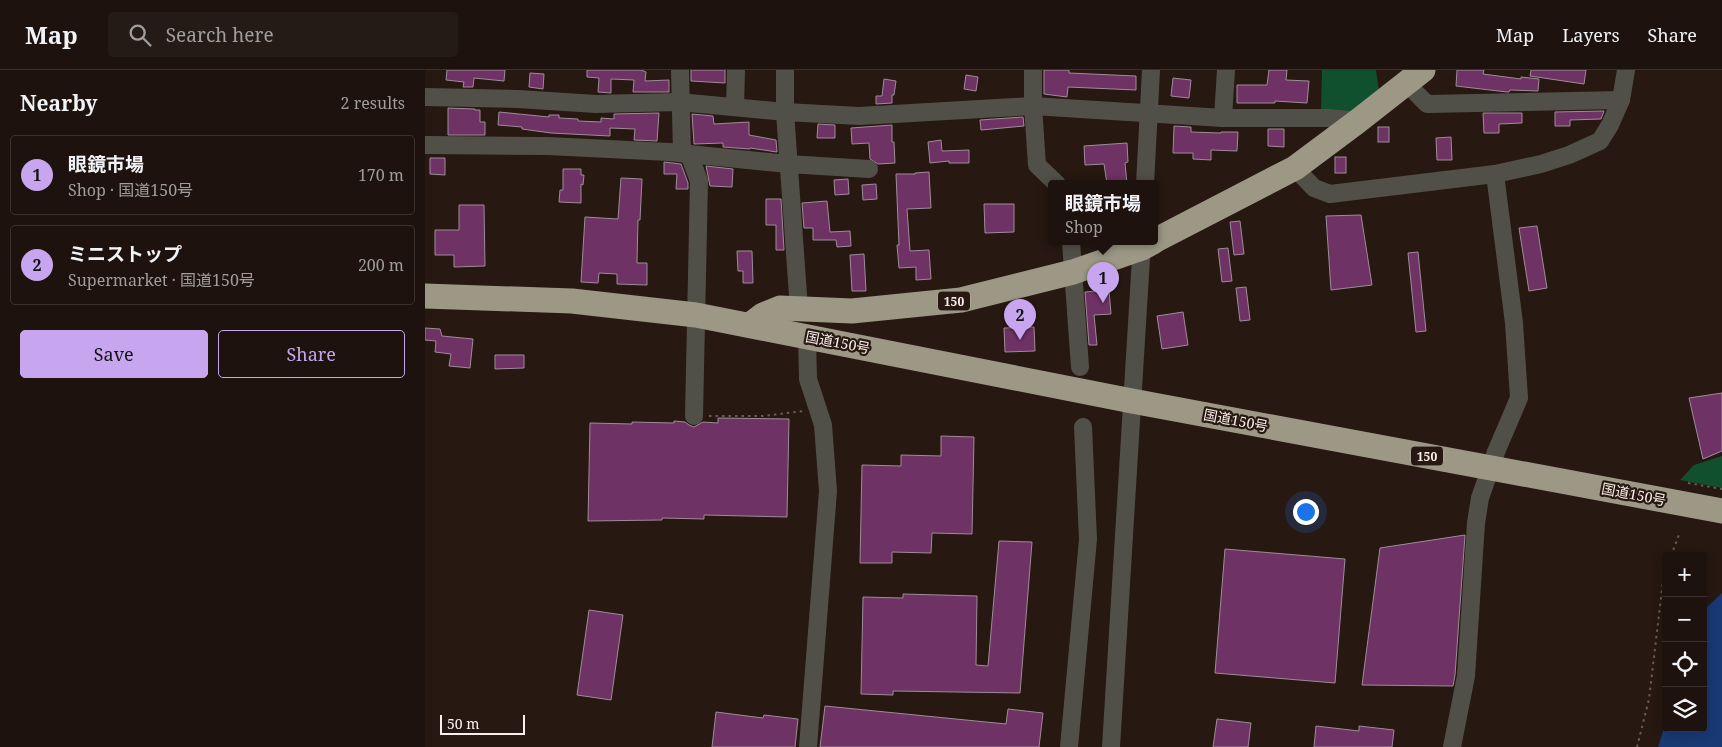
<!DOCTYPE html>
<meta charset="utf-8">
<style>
body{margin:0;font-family:"Noto Serif","Noto Sans JP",serif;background:#251b16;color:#f1f3f6}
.controls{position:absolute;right:15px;bottom:15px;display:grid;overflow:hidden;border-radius:5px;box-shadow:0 2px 12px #0003}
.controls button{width:45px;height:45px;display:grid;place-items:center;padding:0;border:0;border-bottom:1px solid #3b322e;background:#1d120d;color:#f1f3f6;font:25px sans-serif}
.scale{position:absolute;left:15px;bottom:12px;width:85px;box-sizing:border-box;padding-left:5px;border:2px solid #fbf0eb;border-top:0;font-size:14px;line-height:18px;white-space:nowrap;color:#fbf0eb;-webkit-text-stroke:4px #271811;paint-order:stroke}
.you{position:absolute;left:880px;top:441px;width:18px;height:18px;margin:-12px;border:4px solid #fff;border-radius:50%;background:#1a73e8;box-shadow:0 0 0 8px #1a73e833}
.badge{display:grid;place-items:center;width:32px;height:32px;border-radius:50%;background:#c7a6ef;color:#111;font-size:16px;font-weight:700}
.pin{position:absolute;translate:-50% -41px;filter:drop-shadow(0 1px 2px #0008)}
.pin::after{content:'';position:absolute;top:26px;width:18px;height:15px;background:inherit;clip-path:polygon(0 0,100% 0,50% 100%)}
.popup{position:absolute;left:623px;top:110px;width:110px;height:65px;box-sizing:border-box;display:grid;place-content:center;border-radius:5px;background:#1d120d;filter:drop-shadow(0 1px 4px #0005);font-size:16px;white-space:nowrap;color:#a09e9d}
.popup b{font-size:19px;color:#f1f3f6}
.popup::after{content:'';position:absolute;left:50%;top:100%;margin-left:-10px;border:10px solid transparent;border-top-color:#1d120d}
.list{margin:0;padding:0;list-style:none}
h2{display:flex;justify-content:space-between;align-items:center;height:65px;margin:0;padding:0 20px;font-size:21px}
h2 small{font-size:16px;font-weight:400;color:#a09e9d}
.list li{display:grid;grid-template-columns:32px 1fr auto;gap:15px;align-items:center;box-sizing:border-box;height:80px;margin:0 10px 10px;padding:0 10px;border:1px solid #3b322e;border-radius:5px}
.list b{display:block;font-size:19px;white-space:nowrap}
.list p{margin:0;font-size:16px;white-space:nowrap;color:#a09e9d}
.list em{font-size:16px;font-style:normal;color:#a09e9d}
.actions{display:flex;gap:10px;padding:15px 20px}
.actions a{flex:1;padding:11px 0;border:1px solid #c7a6ef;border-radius:5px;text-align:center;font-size:18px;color:#c7a6ef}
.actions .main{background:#c7a6ef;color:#111}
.icon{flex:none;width:28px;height:28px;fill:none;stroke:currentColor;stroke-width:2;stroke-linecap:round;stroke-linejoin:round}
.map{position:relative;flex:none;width:1297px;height:677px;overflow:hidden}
header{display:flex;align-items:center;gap:30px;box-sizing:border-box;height:70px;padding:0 25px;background:#1d120d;border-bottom:1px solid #3b322e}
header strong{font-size:24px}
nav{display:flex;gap:28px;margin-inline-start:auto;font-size:18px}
.search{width:350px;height:45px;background:#251b16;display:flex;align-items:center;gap:12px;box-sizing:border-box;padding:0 18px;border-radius:5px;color:#a09e9d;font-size:19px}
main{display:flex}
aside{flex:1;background:#1d120d}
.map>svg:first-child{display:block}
.green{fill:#10502e}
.water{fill:#193974}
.building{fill:#6f3264;stroke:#9e8c99}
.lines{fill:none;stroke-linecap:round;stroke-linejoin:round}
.path{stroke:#695b55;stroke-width:2;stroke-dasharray:2.5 4;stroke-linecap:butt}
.minor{stroke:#515048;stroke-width:18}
.highway{stroke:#9c9885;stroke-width:25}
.labels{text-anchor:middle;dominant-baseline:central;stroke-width:4.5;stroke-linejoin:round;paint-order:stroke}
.shield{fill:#271811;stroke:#bbafaa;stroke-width:1}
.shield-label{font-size:12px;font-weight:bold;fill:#fbf0eb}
.street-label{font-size:14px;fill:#fbf0eb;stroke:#271811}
</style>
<header>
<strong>Map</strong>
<div class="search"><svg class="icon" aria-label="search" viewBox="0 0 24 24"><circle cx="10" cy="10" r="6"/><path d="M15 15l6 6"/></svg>Search here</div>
<nav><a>Map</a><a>Layers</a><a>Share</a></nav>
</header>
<main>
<aside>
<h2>Nearby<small>2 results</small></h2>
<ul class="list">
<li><span class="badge">1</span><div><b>眼鏡市場</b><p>Shop · 国道150号</p></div><em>170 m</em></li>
<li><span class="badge">2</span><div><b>ミニストップ</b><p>Supermarket · 国道150号</p></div><em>200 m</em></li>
</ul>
<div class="actions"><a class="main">Save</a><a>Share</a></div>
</aside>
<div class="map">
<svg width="1297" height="677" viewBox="0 0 1297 677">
<rect width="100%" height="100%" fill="#271811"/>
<!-- green -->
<g class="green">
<path d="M 897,0 L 951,0 L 954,21 L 926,46 L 896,40 Z"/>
<path d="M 1297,386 L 1297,418 L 1255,410 L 1269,395 Z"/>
</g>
<!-- water -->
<path class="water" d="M 1297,523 L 1297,677 L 1233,677 L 1241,652 L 1241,658 L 1278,658 L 1278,541 Z"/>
<!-- building -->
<g class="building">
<path d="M 22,0 L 80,0 L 79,11 L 49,8 L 48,17 L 38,17 L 39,12 L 21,10 Z"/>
<path d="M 162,0 L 216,0 L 221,2 L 220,11 L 244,10 L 244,22 L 208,22 L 209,10 L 186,9 L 186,23 L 173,22 L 174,8 L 162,7 Z"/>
<path d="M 266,0 L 300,0 L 300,13 L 266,11 Z"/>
<path d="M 619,0 L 644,0 L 644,3 L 711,6 L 711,20 L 643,17 L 642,27 L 619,24 Z"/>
<path d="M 844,0 L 862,0 L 861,10 L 884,11 L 882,33 L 850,31 L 850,33 L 812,33 L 812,15 L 842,15 Z"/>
<path d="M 1032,0 L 1059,0 L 1058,4 L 1096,9 L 1096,7 L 1114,9 L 1113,21 L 1085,20 L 1084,22 L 1082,22 L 1031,16 Z"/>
<path d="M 1106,0 L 1161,0 L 1159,14 L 1105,6 Z"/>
<path d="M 105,3 L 119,4 L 118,19 L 104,17 Z"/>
<path d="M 541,5 L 553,7 L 551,21 L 539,19 Z"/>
<path d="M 748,8 L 766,10 L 764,28 L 746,26 Z"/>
<path d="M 459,9 L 471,11 L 469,25 L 467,25 L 467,33 L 451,34 L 451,26 L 457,26 Z"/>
<path d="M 23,38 L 50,39 L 50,40 L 55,40 L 55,52 L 60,52 L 60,65 L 23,65 Z"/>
<path d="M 1179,41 L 1176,49 L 1145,50 L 1145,56 L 1130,56 L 1130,42 Z"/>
<path d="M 74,42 L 124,47 L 124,45 L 134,45 L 134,48 L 153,49 L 153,51 L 176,52 L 176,48 L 189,49 L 189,44 L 234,43 L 232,71 L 209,70 L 210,59 L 185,58 L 185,66 L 126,63 L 97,59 L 97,57 L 73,55 Z"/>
<path d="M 1058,43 L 1097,43 L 1097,53 L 1074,54 L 1074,63 L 1059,63 Z"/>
<path d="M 267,44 L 288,46 L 289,54 L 324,52 L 324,65 L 351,70 L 352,82 L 325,78 L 325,79 L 298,77 L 298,73 L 269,74 Z"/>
<path d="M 598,47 L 599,56 L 556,60 L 555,50 Z"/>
<path d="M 393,54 L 410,55 L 410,68 L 392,68 Z"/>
<path d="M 467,55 L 467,72 L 469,72 L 470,93 L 453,94 L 445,89 L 444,73 L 427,74 L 426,58 Z"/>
<path d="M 749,56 L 766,57 L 766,62 L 796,63 L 796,62 L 813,62 L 812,81 L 786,80 L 786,90 L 768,89 L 768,83 L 748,83 Z"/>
<rect x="953" y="57" width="11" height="15"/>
<path d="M 843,59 L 859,59 L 859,77 L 843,76 Z"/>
<path d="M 1026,67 L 1027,90 L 1012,90 L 1011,68 Z"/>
<path d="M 516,70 L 517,81 L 544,80 L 544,93 L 524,93 L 524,91 L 505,93 L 503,72 Z"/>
<path d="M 702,73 L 703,92 L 700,93 L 702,114 L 682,114 L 679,94 L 660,95 L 659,76 Z"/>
<rect x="910" y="87" width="11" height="16"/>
<path d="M 5,88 L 20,88 L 20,105 L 5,104 Z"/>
<path d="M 239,92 L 256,94 L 263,113 L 263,119 L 251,119 L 252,104 L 239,104 Z"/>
<path d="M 281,96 L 308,99 L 307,117 L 285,116 Z"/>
<path d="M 138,99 L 156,99 L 156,105 L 159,105 L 158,115 L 156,114 L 156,133 L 134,132 L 135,120 L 138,120 Z"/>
<path d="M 504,102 L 506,138 L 482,139 L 485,181 L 504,180 L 506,209 L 491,210 L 491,197 L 474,198 L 472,175 L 474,175 L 471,104 L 490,104 L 490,103 Z"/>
<path d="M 196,108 L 217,109 L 215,150 L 213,150 L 212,193 L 222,193 L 222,215 L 192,214 L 192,204 L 174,203 L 173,213 L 156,212 L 160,147 L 193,149 Z"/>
<path d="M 423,109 L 424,124 L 410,125 L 409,110 Z"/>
<path d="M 451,114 L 452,129 L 438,130 L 437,115 Z"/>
<path d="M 341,129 L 356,129 L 359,180 L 351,180 L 351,155 L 341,155 Z"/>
<path d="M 402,131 L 405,162 L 425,161 L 426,176 L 412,177 L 411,170 L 388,170 L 388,158 L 379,158 L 377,133 Z"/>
<path d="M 559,134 L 589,134 L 589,162 L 560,163 Z"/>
<path d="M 34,135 L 59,135 L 60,196 L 29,197 L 29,185 L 10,185 L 10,160 L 34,160 Z"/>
<path d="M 936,145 L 947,215 L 906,220 L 901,146 Z"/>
<path d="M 815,151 L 819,184 L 809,185 L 805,152 Z"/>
<path d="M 1112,156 L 1122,218 L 1104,221 L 1094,158 Z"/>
<path d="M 803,178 L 807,211 L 797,212 L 793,179 Z"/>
<path d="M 312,181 L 327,181 L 328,213 L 318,213 L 318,201 L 313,201 Z"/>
<path d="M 993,182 L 1001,261 L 991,262 L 983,183 Z"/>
<path d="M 439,184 L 441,221 L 427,221 L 425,185 Z"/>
<path d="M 821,217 L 825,250 L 815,251 L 811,218 Z"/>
<path d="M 684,220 L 686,244 L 669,245 L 672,275 L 664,275 L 660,222 Z"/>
<path d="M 758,242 L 763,275 L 737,279 L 732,246 Z"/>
<path d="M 609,257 L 610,281 L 580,282 L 579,258 Z"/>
<path d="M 0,258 L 15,259 L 17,266 L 48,269 L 45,298 L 24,296 L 26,284 L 10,282 L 11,271 L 0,270 Z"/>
<path d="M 70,285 L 99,285 L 99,298 L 70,299 Z"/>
<path d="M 1297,323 L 1297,381 L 1278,389 L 1264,328 Z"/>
<path d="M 293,348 L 364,349 L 362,447 L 279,445 L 279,449 L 237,448 L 237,450 L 163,451 L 165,353 L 207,354 L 207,352 L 249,353 L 249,351 L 260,352 L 264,355 L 269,357 L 278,352 L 293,353 Z"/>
<path d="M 516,366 L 549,367 L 547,464 L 507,463 L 506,483 L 467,482 L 467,493 L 435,493 L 437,395 L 476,396 L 476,385 L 516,386 Z"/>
<path d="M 1040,465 L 1030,605 L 1028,616 L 937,615 L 955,478 Z"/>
<path d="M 574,471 L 607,472 L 595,623 L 468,621 L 468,625 L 436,624 L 438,527 L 478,528 L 478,524 L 552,526 L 551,595 L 563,596 Z"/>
<path d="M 800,479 L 920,489 L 910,613 L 790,603 Z"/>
<path d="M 164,540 L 198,545 L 186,630 L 152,625 Z"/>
<path d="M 400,636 L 581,654 L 583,639 L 618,643 L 614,677 L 395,677 Z"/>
<path d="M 291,642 L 338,648 L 339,645 L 373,649 L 370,677 L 287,677 Z"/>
<path d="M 792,649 L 826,653 L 823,677 L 788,677 Z"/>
<path d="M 891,656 L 934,661 L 934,656 L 969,660 L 967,677 L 889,677 Z"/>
</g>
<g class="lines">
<!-- path -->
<g class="path">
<path d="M 284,346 L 338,346 L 379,341"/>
<path d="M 1263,413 L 1297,419"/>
<path d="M 1246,486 L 1255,462"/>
<path d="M 1212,677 L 1224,629 L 1238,511 L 1241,501"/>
</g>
<!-- minor -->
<g class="minor">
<path d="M 255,0 L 257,83"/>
<path d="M 360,0 L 360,42 L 374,239"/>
<path d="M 608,0 L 608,36 L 612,95 L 632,114"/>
<path d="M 981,13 L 1002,34 L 1196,30"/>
<path d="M 0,27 L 93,29 L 171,34 L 254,32 L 360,42 L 434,46 L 608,36 L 798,48 L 903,48 L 933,51"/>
<path d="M 310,37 L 311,0"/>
<path d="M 798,48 L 801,0"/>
<path d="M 0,75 L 123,76 L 244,82 L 363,94 L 444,99"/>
<path d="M 264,84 L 274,111 L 269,346"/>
<path d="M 870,98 L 889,118 L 905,124 L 1070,104 L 1116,94 L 1144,85 L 1175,71 L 1185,55 L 1196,30 L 1201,0"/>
<path d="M 720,114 L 726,0"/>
<path d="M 646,172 L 655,297"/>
<path d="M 382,266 L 383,309 L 398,355 L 403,421 L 383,677"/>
<path d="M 644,677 L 663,469 L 658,357"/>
<path d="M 686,677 L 717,172"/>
<path d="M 1027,677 L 1041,606 L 1051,453 L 1055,428 L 1071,382 L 1094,328 L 1089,253 L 1070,104"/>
</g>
<!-- highway -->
<g class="highway">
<path d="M 729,171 L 870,98 L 933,51 L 998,0"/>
<path d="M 0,226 L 147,231 L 271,245 L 707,331 L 1297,441"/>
<path d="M 325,255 L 338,245 L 355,238 L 427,241 L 536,230 L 648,202 L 717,178 L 728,172"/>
</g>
</g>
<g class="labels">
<!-- shield labels -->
<g class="shield">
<rect x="513" y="221.5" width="32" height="19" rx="4"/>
<rect x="986" y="376.5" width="32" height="19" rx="4"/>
</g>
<g class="shield-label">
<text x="529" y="231">150</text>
<text x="1002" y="386">150</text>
</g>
<!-- street labels -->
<g class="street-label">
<text transform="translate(413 272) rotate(11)">国道150号</text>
<text transform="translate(811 350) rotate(11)">国道150号</text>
<text transform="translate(1209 424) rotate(11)">国道150号</text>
</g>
</g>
</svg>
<div class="controls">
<button>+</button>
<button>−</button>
<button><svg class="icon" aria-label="locate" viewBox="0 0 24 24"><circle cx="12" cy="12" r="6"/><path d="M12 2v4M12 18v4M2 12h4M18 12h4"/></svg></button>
<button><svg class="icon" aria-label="layers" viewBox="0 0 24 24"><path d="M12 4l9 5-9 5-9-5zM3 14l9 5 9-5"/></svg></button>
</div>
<div class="scale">50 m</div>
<div class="you"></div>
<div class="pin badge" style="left:678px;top:233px">1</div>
<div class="popup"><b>眼鏡市場</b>Shop</div>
<div class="pin badge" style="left:595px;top:270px">2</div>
</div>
</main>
